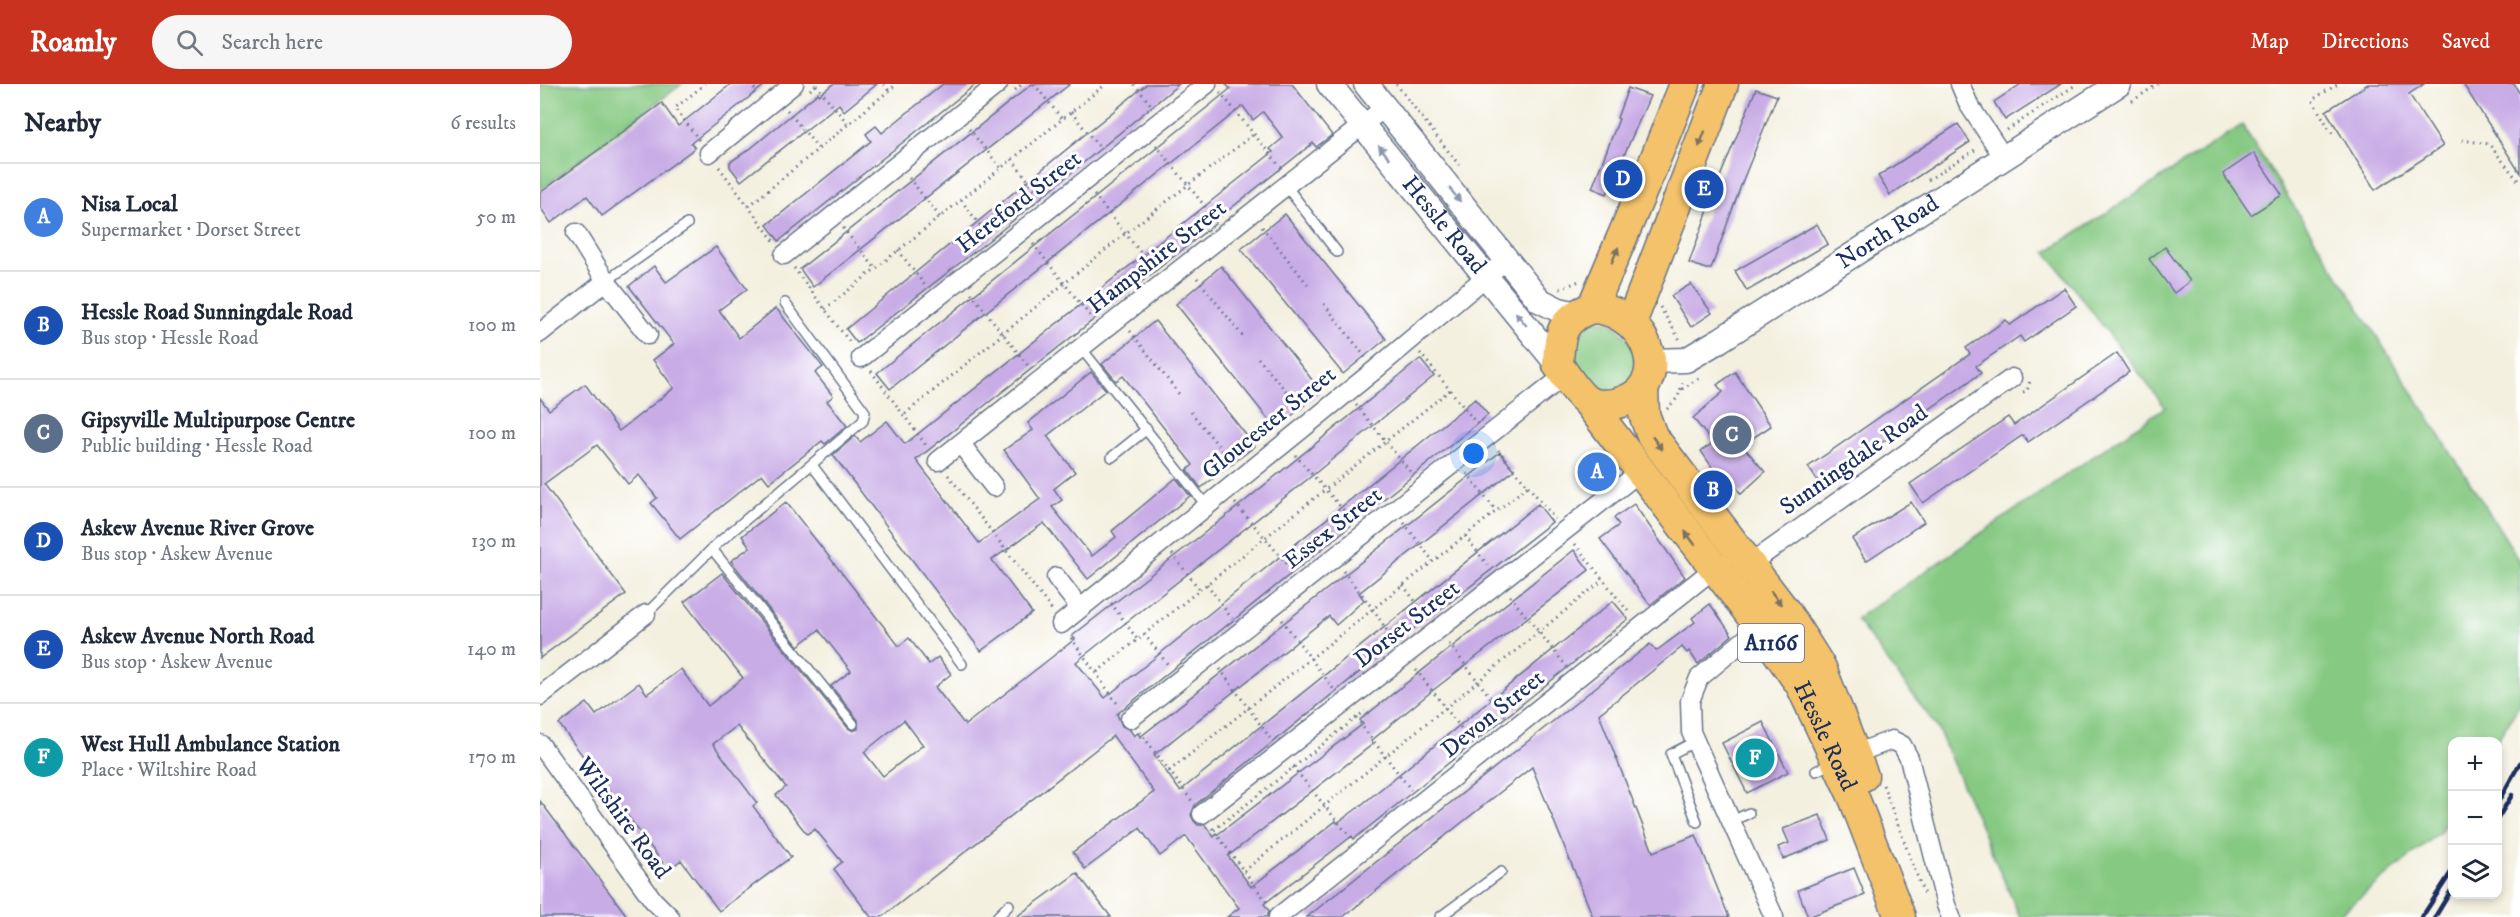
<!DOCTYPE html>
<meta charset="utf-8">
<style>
body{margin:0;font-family:"IM FELL DW Pica",serif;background:#f6f6f7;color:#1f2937}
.controls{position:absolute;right:18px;bottom:18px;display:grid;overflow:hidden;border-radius:12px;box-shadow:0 3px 9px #0003}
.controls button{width:54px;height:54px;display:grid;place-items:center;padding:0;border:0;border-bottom:2px solid #e0e1e3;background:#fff;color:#1f2937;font:30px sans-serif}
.you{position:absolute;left:934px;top:370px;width:21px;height:21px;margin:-15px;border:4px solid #fff;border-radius:50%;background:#1a73e8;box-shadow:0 0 0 9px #1a73e833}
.badge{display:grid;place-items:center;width:39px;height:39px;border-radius:50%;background:#c8321e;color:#fff;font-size:20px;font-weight:700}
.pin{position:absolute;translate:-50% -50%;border:3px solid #fff;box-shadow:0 2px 6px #0006}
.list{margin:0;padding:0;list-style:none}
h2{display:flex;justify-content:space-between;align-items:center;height:78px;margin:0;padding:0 24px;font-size:26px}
h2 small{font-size:20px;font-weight:400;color:#747a83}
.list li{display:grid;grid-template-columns:39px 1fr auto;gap:18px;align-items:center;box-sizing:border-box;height:108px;padding:0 24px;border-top:2px solid #e0e1e3}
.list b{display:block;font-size:22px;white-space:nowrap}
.list p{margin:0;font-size:20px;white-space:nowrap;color:#747a83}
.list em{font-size:20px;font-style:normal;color:#747a83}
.icon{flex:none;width:33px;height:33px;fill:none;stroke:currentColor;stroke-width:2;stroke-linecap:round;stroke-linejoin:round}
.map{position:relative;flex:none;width:1980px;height:833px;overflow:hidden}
header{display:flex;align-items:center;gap:36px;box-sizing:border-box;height:84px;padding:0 30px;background:#c8321e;color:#fff}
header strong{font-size:28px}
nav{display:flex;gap:33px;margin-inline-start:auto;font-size:21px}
.search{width:420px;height:54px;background:#f6f6f7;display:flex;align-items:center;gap:15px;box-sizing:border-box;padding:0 21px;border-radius:33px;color:#747a83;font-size:22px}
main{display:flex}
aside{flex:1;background:#fff}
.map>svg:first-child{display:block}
.green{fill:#86c982;stroke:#507c70;stroke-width:1.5}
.building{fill:#c8ace6;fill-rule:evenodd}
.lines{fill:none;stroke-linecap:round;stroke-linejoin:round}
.service-casing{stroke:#67738b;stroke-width:12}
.minor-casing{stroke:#67738b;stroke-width:21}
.tertiary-casing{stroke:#67738b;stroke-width:27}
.primary-casing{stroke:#67738b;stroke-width:33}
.path{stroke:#67738b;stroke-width:3;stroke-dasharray:1.5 4.5;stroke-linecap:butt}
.service{stroke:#fff;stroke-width:9}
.minor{stroke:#fff;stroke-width:18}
.tertiary{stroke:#fff;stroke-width:24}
.primary{stroke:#f3c26a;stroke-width:30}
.rail{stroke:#1b2f5e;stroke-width:4.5}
.oneway{fill:#7c7163}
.oneway2{fill:#8d97ae}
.labels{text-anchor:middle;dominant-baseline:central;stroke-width:6;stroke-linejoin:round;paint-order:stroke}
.shield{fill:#fff;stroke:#5f6d8e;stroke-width:1.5}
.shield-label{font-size:22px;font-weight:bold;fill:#1b2f5e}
.street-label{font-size:24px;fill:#1b2f5e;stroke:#fff}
</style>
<header>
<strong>Roamly</strong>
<div class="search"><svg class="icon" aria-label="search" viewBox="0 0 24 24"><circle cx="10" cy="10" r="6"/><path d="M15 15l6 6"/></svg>Search here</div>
<nav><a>Map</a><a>Directions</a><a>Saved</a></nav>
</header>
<main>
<aside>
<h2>Nearby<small>6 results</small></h2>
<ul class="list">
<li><span class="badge" style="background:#3f7fe0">A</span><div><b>Nisa Local</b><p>Supermarket · Dorset Street</p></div><em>50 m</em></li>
<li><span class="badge" style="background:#1a4fb4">B</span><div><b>Hessle Road Sunningdale Road</b><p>Bus stop · Hessle Road</p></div><em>100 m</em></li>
<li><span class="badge" style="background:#5c6f8a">C</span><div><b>Gipsyville Multipurpose Centre</b><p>Public building · Hessle Road</p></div><em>100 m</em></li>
<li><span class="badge" style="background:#1a4fb4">D</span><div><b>Askew Avenue River Grove</b><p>Bus stop · Askew Avenue</p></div><em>130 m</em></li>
<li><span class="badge" style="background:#1a4fb4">E</span><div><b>Askew Avenue North Road</b><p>Bus stop · Askew Avenue</p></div><em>140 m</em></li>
<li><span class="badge" style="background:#0f9aa8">F</span><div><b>West Hull Ambulance Station</b><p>Place · Wiltshire Road</p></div><em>170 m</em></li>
</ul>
</aside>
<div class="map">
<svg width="1980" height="833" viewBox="0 0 1980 833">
<rect width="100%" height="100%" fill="#fff"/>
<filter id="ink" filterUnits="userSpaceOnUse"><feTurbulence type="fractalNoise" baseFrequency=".0167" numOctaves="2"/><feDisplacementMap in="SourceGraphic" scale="12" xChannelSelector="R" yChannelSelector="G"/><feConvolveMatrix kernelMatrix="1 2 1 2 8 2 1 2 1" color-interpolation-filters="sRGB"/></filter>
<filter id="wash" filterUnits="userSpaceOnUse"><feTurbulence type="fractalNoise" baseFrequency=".008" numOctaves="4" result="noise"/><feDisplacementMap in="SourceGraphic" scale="24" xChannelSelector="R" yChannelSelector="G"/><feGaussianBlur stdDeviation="1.35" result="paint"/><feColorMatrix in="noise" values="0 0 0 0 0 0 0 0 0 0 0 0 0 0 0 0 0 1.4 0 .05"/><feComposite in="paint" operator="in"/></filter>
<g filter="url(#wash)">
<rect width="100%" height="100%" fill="#f3f0df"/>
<!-- green -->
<g class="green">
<path d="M 0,0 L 142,0 L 0,106 Z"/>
<path d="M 1702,41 L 1980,477 L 1980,620 L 1957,657 L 1912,658 L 1912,728 L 1900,748 L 1796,833 L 1480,833 L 1397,643 L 1316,535 L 1625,323 L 1506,168 Z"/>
<path d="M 1045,236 L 1070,237 L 1092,259 L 1100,290 L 1080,308 L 1056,307 L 1034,283 L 1030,256 Z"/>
</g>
<g id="blocks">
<!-- building -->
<g class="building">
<path d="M 191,0 L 226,0 L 151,59 L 155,64 L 62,132 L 47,112 L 11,139 L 0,123 L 0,109 L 122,19 L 138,42 Z"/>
<path d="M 293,0 L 337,0 L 304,27 L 299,20 L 201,97 L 190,83 L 190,78 L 210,65 L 278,9 L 279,11 Z"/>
<path d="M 403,0 L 436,0 L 239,157 L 227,141 L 331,57 L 326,50 L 336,42 L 342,49 Z"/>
<path d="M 492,0 L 530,0 L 273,203 L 260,185 Z"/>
<path d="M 607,0 L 639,0 L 452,154 L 317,259 L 306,245 Z"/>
<path d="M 686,0 L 752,0 L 792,51 L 776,63 L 773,59 L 675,137 L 676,139 L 376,376 L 439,459 L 500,415 L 464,366 L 493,346 L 488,339 L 551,288 L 566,306 L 507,352 L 535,388 L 514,405 L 522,416 L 512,423 L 552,472 L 576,453 L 572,447 L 636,394 L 650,412 L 548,495 L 504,439 L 452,476 L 492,529 L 441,567 L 293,371 L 315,352 L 320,358 L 347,337 L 365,360 L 733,68 L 730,65 L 743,54 L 723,28 L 713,36 L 703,22 L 350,305 L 337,289 L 690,5 Z"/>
<path d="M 1481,0 L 1521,0 L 1465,36 L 1454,18 Z"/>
<path d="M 1828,0 L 1884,0 L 1869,10 L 1903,62 L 1835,106 L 1786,27 Z"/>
<path d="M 1923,0 L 1974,0 L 1980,10 L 1980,89 Z"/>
<path d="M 1088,4 L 1110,12 L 1067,110 L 1052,104 L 1079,35 L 1077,34 Z"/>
<path d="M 1216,5 L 1237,12 L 1203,96 L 1171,185 L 1166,185 L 1149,179 L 1180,93 Z"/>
<path d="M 1418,40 L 1430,58 L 1350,111 L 1338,92 Z"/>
<path d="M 1714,69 L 1742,111 L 1711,131 L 1683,90 Z"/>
<path d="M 745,130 L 846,255 L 803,290 L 701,165 Z"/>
<path d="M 1277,140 L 1288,160 L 1207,207 L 1195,187 Z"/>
<path d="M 176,163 L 207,205 L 179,226 L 199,254 L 236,224 L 283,283 L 275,289 L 293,312 L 287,317 L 307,342 L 285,360 L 282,357 L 229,399 L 222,390 L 140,455 L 111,419 L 117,414 L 99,391 L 88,400 L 57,361 L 4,400 L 86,510 L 0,574 L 0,314 L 9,326 L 45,300 L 79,347 L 134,304 L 113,276 L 134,260 L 89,202 L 114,182 L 126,198 Z"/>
<path d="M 1625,163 L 1650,197 L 1634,209 L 1609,175 Z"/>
<path d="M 681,182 L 781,307 L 736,345 L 636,220 Z"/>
<path d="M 1151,200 L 1172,229 L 1151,243 L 1131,212 Z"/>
<path d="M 1524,204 L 1536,222 L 1484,258 L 1480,252 L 1436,282 L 1441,289 L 1281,401 L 1268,383 L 1430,270 L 1426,264 L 1466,236 L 1470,241 Z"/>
<path d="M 615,237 L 715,362 L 661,404 L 647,386 L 653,381 L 605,320 L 583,292 L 576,297 L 562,280 Z"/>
<path d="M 1577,269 L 1589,288 L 1488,358 L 1483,351 L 1383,419 L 1370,400 L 1468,333 L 1474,341 Z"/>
<path d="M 880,275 L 894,292 L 773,391 L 536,578 L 565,614 L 935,315 L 948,331 L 577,630 L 582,642 L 590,646 L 594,652 L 598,649 L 600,653 L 960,368 L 974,386 L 819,509 L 824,516 L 803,535 L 796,541 L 789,532 L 614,671 L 640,707 L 998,420 L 1012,438 L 890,534 L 889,532 L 655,721 L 651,731 L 654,737 L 658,741 L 665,741 L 674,753 L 823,640 L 820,636 L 1034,466 L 1049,486 L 892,607 L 831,657 L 833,660 L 688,772 L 711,803 L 796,737 L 797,739 L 815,726 L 1073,517 L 1088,535 L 819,751 L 814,755 L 812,752 L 724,820 L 729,827 L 727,833 L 687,833 L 699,824 L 646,752 L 620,772 L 600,744 L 545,785 L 533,768 L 614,708 L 573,652 L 342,833 L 331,833 L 294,785 L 302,778 L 275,745 L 267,750 L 236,711 L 246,703 L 197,642 L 173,660 L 217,719 L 213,722 L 251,773 L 179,827 L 141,776 L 128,786 L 19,640 L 47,619 L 56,631 L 99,599 L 107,610 L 141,585 L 168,622 L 203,594 L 144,518 L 182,489 L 308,644 L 313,647 L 318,645 L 318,636 L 291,602 L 311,587 L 279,546 L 258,562 L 191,477 L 210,463 L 202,452 L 246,418 L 359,562 L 369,554 L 389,580 L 398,573 L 411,590 L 395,603 L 425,641 L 535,555 L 532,552 L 695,425 ZM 364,636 L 383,661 L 343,692 L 324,668 Z"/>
<path d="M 1195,288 L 1231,342 L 1202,361 L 1225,388 L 1201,410 L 1185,387 L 1178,392 L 1161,367 L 1173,359 L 1153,334 L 1183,308 L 1177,301 Z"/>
<path d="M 1371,418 L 1384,438 L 1326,477 L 1312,455 Z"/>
<path d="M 1094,420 L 1145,493 L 1110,521 L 1060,455 L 1079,441 L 1074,434 Z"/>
<path d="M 1170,520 L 1192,551 L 1158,580 L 1149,567 L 1147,569 L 1142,563 L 1059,630 L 1113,768 L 1156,751 L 1189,833 L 1053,833 L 992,683 L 803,833 L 767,833 L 1110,560 L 1116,567 L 1155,538 L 1152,534 Z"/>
<path d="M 1223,638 L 1248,688 L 1207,709 L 1182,659 Z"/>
<path d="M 0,717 L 88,833 L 0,833 Z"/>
<path d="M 1280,731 L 1290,756 L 1243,775 L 1238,763 L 1249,759 L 1243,745 Z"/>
<path d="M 1314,784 L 1325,811 L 1268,833 L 1258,806 Z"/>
<path d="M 537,789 L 571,833 L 476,833 Z"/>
</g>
</g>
</g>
<g filter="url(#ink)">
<use href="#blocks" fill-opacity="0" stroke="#67738b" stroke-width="1.5"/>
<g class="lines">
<!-- service casing -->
<g class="service-casing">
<g id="service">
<path d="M 746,102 L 797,168"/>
<path d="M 66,197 L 147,140"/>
<path d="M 541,264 L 666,421"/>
<path d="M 572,373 L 607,345"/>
<path d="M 272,381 L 422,580"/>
<path d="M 172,465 L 313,640"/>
<path d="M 106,530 L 178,459 L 323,337 L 325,328 L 245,219"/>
<path d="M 1156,657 L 1131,670 L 1157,738"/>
<path d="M 1276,687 L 1294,678"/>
<path d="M 1192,737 L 1209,729"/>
<path d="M 457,833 L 469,821"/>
<path d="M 900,833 L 961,788"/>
</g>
</g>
<!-- minor casing -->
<g class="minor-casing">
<g id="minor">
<path d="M 1420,0 L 1429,21 L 1464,74"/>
<path d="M 169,69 L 254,0"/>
<path d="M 36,149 L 66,197 L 108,251"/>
<path d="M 244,171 L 458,0"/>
<path d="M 0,249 L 66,197"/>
<path d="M 321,274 L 667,0"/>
<path d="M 421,360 L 454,403"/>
<path d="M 398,377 L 844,24"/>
<path d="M 1203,485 L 1472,294"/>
<path d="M 516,493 L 540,524"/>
<path d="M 521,540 L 836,285 L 967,175"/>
<path d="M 1220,543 L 1159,594 L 1150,617 L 1151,648 L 1234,833"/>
<path d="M 0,612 L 106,530"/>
<path d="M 590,635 L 1025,291"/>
<path d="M 0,660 L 113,816 L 130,833"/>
<path d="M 1306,673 L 1352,656 L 1362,661 L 1369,674 L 1406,821 L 1411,833"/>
<path d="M 662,730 L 1101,387"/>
<path d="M 738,833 L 1181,479"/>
</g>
</g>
<!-- tertiary casing -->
<g class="tertiary-casing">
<g id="tertiary">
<path id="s1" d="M 789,0 L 1018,281"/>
<path d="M 826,0 L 999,216 L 1019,226 L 1037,230"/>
<path id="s2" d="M 1111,277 L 1146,276 L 1180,256 L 1579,0"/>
</g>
</g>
<!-- primary casing -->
<g class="primary-casing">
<g id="primary">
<path d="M 1052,224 C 1109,226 1138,307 1074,320 C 1066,321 1054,321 1047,317 C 1036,309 1026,292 1018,281 C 1019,251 1021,234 1052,224 Z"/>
<path d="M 1052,224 L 1112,83 L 1145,0"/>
<path d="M 1091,239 L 1183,0"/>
<path d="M 1103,304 L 1104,330 L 1112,352 L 1247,530 L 1281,584 L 1323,692"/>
<path id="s3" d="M 1047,317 L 1220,543 L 1261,601 L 1314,714 L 1360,833"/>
</g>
</g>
<!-- path -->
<g class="path">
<path d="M 210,0 L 217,8"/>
<path d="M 344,0 L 349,7"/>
<path d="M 494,0 L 522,35"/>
<path d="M 594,0 L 612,22"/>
<path d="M 856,0 L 919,81"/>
<path d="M 276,1 L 308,40"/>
<path d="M 270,6 L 277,0"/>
<path d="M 475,6 L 482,0"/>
<path d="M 680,8 L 742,85"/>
<path d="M 1592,17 L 1618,0"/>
<path d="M 247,26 L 278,64"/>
<path d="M 531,28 L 560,64"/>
<path d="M 429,45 L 461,84"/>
<path d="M 1467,46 L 1537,0"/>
<path d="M 1792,49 L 1772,16 L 1798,0"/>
<path d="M 159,56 L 135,24 L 165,0"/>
<path d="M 1922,56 L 1949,60 L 1980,99"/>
<path d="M 616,61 L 675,135"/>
<path d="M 472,75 L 500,112"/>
<path d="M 179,83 L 234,157"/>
<path d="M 369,94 L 400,133"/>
<path d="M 1388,96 L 1438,64"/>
<path d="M 554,111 L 614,185"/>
<path d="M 421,116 L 449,153"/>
<path d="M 209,122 L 357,0"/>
<path d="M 722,143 L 769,202"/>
<path d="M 303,144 L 335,184"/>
<path d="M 493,160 L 551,233"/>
<path d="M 358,166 L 386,203"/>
<path d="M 254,184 L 311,260"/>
<path d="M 657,194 L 705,255"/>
<path d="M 1020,205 L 1039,197"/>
<path d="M 431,209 L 489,283"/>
<path d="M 784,220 L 826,274"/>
<path d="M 1120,223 L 1140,256"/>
<path d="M 285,225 L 566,0"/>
<path d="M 590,247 L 639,310"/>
<path d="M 718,274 L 762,326"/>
<path d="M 331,287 L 388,364"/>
<path d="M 1142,305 L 1159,294"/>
<path d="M 910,306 L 937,340"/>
<path d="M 1483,308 L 1487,307 L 1490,297"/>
<path d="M 816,321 L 873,391"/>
<path d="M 1127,325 L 1138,313 L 1144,295"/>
<path d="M 651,328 L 694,381"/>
<path d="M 365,330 L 586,149 L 714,50"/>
<path d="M 755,371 L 814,438"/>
<path d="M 927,389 L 956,427"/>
<path d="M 408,391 L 512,526"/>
<path d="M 988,402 L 1015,435"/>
<path d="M 695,419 L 753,487"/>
<path d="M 864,439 L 893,477"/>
<path d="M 925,452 L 950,484"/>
<path d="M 1035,460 L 1090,530"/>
<path d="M 632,470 L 660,506"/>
<path d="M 803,487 L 833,525 L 855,559"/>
<path d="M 667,500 L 692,535"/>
<path d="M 863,501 L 887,533"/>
<path d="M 970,512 L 1027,583"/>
<path d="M 571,519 L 597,555"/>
<path d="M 742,536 L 795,607"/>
<path d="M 604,550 L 629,582"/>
<path d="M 531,554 L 579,622"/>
<path d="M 909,560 L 965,632"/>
<path d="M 680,585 L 730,654"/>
<path d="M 876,586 L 932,658"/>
<path d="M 557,588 L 910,306 L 880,269"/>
<path d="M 816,634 L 871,706"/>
<path d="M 600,648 L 652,717"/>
<path d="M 753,683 L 811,754"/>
<path d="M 629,687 L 988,402 L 958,366"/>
<path d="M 1343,701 L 1385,813"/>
<path d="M 672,744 L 729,821"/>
<path d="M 674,746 L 825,627"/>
<path d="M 704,787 L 1063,496"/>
</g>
<!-- service -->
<use href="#service" class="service"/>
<!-- minor -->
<use href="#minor" class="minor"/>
<!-- tertiary -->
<use href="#tertiary" class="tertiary"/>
<!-- primary -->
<use href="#primary" class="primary"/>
<!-- rail -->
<g class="rail">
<path d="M 1958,718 L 1980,679"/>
<path d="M 1958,734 L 1972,711"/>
<path d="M 1882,833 L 1912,787"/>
<path d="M 1895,833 L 1912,805"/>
</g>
</g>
<!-- one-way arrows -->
<defs><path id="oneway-solid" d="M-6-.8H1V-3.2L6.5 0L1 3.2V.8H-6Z" transform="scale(1.5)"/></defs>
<g class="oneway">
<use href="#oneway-solid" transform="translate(1162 55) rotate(111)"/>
<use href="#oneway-solid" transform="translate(1075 171) rotate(-67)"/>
<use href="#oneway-solid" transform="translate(1117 359) rotate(54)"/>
<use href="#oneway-solid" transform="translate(1150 454) rotate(-127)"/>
<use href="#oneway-solid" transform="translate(1236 514) rotate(53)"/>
</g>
<g class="oneway2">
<use href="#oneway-solid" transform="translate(844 68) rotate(-129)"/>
<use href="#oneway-solid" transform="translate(915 111) rotate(51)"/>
<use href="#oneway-solid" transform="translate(981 235) rotate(-129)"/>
</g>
</g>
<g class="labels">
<!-- shield labels -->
<rect class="shield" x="1198" y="540" width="66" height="38" rx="4.5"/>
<g class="shield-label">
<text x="1231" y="559">A1166</text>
</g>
<!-- street labels -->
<g class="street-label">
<text transform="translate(479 118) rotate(-38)">Hereford Street</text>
<text stroke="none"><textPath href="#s1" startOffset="182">Hessle Road</textPath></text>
<text stroke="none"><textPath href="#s2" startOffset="274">North Road</textPath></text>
<text transform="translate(617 173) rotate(-38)">Hampshire Street</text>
<text transform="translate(729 339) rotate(-39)">Gloucester Street</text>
<text transform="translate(1314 376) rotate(-35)">Sunningdale Road</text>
<text transform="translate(793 444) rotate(-38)">Essex Street</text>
<text transform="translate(867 540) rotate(-38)">Dorset Street</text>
<text transform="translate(953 630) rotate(-39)">Devon Street</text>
<text stroke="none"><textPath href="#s3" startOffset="412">Hessle Road</textPath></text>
<text transform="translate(83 734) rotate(54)">Wiltshire Road</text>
</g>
</g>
</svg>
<div class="controls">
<button>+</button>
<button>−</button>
<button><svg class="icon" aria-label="layers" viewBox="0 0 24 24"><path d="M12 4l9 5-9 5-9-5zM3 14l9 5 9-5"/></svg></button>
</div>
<div class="you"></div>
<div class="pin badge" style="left:1057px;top:388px;background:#3f7fe0">A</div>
<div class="pin badge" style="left:1173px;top:406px;background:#1a4fb4">B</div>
<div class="pin badge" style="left:1192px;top:351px;background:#5c6f8a">C</div>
<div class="pin badge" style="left:1083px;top:95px;background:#1a4fb4">D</div>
<div class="pin badge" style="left:1164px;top:105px;background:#1a4fb4">E</div>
<div class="pin badge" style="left:1215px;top:674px;background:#0f9aa8">F</div>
</div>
</main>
